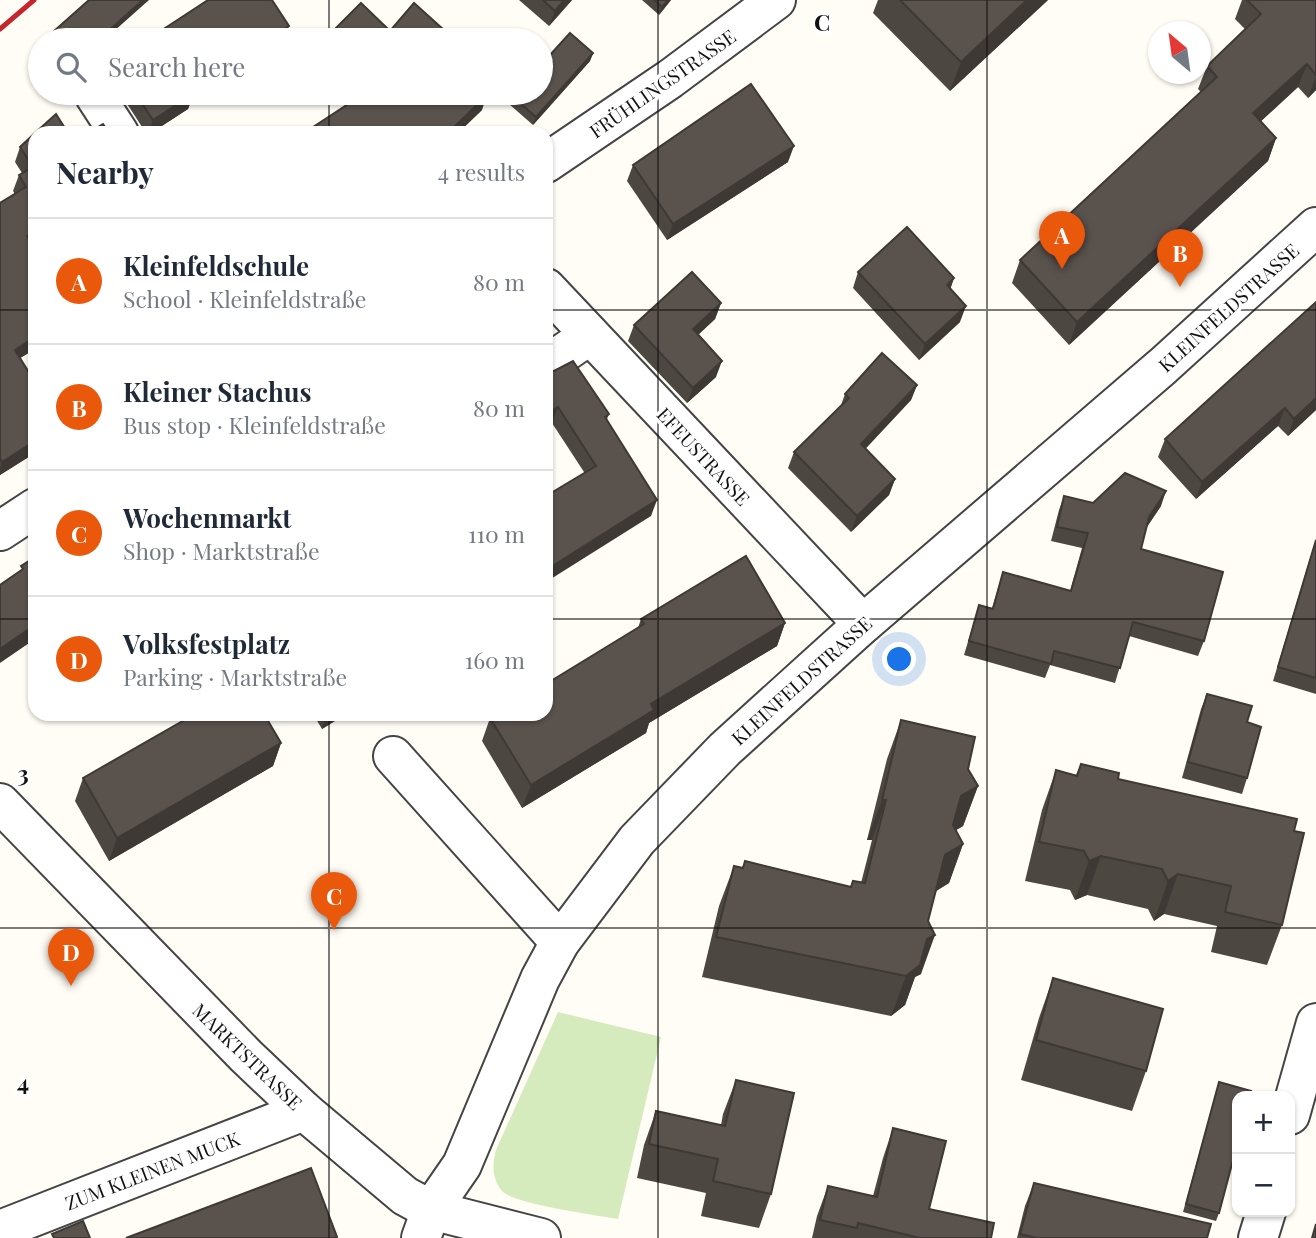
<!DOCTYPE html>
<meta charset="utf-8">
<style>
body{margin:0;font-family:"Playfair Display",serif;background:#f6f6f7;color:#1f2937}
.controls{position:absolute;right:21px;bottom:21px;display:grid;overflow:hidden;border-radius:14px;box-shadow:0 2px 5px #0004}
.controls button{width:63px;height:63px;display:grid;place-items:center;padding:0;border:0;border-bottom:2px solid #e0e1e3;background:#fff;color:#1f2937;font:35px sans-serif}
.compass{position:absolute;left:1148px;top:21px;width:63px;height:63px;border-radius:50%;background:#fff;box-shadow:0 2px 5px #0004;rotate:331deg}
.you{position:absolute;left:900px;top:660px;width:24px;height:24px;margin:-18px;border:5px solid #fff;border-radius:50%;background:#1a73e8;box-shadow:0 0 0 10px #1a73e833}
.badge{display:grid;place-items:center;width:46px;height:46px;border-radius:50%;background:#ea580c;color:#fff;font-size:23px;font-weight:700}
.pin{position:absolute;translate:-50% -58px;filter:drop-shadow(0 2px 4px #0008)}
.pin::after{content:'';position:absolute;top:37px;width:24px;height:21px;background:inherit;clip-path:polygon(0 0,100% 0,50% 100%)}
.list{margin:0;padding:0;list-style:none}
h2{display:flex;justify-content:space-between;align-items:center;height:91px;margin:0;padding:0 28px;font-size:30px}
h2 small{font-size:23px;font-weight:400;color:#747a83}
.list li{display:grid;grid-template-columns:46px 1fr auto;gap:21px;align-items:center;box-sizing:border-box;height:126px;padding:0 28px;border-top:2px solid #e0e1e3}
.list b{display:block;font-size:26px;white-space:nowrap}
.list p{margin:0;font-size:23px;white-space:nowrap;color:#747a83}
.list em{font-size:23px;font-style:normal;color:#747a83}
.icon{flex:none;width:38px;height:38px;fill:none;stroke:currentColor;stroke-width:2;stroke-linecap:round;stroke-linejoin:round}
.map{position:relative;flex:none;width:1316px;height:1238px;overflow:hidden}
.search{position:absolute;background:#fff;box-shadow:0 2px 5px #0004;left:28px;top:28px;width:525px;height:77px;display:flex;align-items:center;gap:18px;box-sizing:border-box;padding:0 24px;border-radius:38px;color:#747a83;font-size:26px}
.panel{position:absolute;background:#fff;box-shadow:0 2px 5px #0004;left:28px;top:126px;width:525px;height:595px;border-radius:21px}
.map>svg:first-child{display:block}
.green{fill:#d5ebbd}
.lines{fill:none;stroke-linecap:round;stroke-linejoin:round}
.minor-casing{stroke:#444;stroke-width:42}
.minor{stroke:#fff;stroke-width:38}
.rail{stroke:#c4262e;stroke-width:5}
.wall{fill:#4d4742}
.shaded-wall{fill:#3f3936}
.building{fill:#5a524d;stroke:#3f3936;stroke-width:2}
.grid{fill:none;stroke:#111;stroke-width:2;stroke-opacity:0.55}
.labels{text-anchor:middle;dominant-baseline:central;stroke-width:7;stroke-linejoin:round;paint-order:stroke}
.street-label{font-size:19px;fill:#111;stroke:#fff}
.grid-label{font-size:23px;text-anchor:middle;font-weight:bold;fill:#111;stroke:#fff;stroke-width:7;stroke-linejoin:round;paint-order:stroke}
</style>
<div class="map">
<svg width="1316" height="1238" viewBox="0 0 1316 1238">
<rect width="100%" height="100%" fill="#fffdf5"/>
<!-- green -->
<path class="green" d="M 558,1012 L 661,1037 L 618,1219 C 597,1215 513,1204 502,1191 C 492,1179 492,1164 496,1150 Z"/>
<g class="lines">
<!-- minor casing -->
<g class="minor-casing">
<g id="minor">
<path d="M 95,96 L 119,133"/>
<path d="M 546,163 L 670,79 L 776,0"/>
<path d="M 546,288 L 863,624"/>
<path d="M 546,365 L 590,335"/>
<path d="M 0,531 L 35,508"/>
<path d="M 393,756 L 560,942"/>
<path d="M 0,803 L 246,1056 L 304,1111 L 405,1196 L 431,1210 L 541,1238"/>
<path d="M 1290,1115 L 1316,1023"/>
<path d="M 0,1230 L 304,1111"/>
<path d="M 421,1238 L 431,1210 L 462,1165 L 540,979 L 560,942 L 637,840 L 725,749 L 863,624 L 1163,366 L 1316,227"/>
<path d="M 1258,1238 L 1266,1212"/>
</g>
</g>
<!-- minor -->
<use href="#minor" class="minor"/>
<!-- rail -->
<path class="rail" d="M 0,29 L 34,0"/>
</g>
<!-- wall -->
<g class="wall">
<path d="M 519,0 L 572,0 L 549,26 Z"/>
<path d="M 642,0 L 671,0 L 659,15 Z"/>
<path d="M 878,0 L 1048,0 L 950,91 L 873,13 Z"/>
<path d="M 1242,0 L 1316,0 L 1316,90 L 1308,98 L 1298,87 L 1261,121 L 1276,138 L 1268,161 L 1069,345 L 1012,283 L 1020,260 L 1201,92 L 1198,89 L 1207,66 L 1245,29 L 1235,19 Z"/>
<path d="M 333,31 L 390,31 L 453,40 L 330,40 Z"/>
<path d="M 40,44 L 40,62 L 35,54 L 38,46 Z"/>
<path d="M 593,53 L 590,61 L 533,125 L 509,104 L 512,96 Z"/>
<path d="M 120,93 L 204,93 L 191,101 L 188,109 L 151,133 L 146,133 Z"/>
<path d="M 482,110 L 458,133 L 304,133 Z"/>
<path d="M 35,133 L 33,244 L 35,349 L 20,358 L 35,382 L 35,453 L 0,475 L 0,203 L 15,194 L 13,191 L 19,175 L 22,173 L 15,162 L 20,147 Z"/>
<path d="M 788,162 L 667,240 L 627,181 L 633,165 Z"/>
<path d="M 858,272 L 954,278 L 950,289 L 960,322 L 919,360 L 853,288 Z"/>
<path d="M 721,303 L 715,319 L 698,335 L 716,377 L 687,403 L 628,341 L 634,325 Z"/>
<path d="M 1303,314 L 1316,410 L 1288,436 L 1278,426 L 1196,499 L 1158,457 L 1165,439 Z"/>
<path d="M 546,370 L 609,414 L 607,419 L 651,516 L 584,472 L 552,423 Z"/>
<path d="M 917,385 L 911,400 L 865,449 L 895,479 L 889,495 L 851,532 L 788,468 L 794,452 L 840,408 L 845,394 Z"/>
<path d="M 1064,496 L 1093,503 L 1161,506 L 1147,527 L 1141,549 L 1204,641 L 1198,656 L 1129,636 L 1115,683 L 1050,665 L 1045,678 L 964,655 L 979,605 L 992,608 L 1003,572 L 1070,591 L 1082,548 L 1051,541 L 1059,510 Z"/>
<path d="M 1316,539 L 1316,694 L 1273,681 Z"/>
<path d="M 641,619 L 785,623 L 777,646 L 649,723 L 646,733 L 522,808 L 482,741 L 490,718 L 638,628 Z"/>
<path d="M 1207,694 L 1247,722 L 1247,778 L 1242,794 L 1182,778 L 1201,709 Z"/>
<path d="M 313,714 L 346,714 L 322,729 Z"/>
<path d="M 901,720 L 968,769 L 978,786 L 963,826 L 956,830 L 963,844 L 949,883 L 935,892 L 928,921 L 921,974 L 915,977 L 905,1005 L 891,1016 L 702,977 L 719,906 L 734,866 L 742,868 L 745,861 L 851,887 L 853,881 L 861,883 L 872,840 L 867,840 L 887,759 Z"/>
<path d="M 281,743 L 273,766 L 109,861 L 75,801 L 83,778 Z"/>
<path d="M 1081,764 L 1118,779 L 1294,831 L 1282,925 L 1267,965 L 1211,952 L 1217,926 L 1164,914 L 1154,921 L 1148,909 L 1087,895 L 1075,900 L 1070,890 L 1025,881 L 1042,810 L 1056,770 L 1076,775 Z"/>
<path d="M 1053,978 L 1146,1071 L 1132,1111 L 1021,1080 L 1039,1018 Z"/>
<path d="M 736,1080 L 771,1194 L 759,1228 L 701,1216 L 706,1193 L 637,1178 L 644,1145 L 656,1111 L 721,1125 L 723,1114 Z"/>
<path d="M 1219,1082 L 1219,1213 L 1216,1221 L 1183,1212 Z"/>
<path d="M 893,1128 L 929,1209 L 991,1238 L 812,1238 L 817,1216 L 828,1186 L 873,1196 L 883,1158 Z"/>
<path d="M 1034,1183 L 1207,1238 L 1017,1238 L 1025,1206 Z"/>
</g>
<!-- shaded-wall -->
<g class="shaded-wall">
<path d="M 143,0 L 149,0 L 104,40 L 98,40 Z"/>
<path d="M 564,0 L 572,0 L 549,26 L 555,11 Z"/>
<path d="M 668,0 L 671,0 L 659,15 L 662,7 Z"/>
<path d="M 1027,0 L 1048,0 L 950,91 L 961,62 Z"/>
<path d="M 289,26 L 284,40 L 267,40 Z"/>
<path d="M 593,53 L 590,61 L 533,125 L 536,117 Z"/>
<path d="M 1307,64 L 1298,87 L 1245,136 L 1253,113 Z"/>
<path d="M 1316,76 L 1316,90 L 1308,98 Z"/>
<path d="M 190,93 L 204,93 L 191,101 L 188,109 L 151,133 L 149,133 L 153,120 Z"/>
<path d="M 487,95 L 482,110 L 458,133 L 448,133 Z"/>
<path d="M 437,127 L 435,133 L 427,133 Z"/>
<path d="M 1276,138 L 1268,161 L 1069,345 L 1077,322 Z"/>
<path d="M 794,146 L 788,162 L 667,240 L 673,224 Z"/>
<path d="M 35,231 L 35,243 L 21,251 L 27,236 Z"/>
<path d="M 954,278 L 949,293 L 947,285 Z"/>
<path d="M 721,303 L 715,319 L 687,345 L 693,329 Z"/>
<path d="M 966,306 L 960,322 L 919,360 L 925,344 Z"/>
<path d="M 35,337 L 35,349 L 9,365 L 15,350 Z"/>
<path d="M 722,361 L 716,377 L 687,403 L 693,388 Z"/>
<path d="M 917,385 L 911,400 L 855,460 L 861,444 Z"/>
<path d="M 1316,398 L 1316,410 L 1288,436 L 1294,419 Z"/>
<path d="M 558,407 L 552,423 L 546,427 L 546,415 Z"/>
<path d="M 1285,408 L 1278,426 L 1196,499 L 1202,482 Z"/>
<path d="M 35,441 L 35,453 L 0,475 L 0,468 L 2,462 Z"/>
<path d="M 895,479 L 889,495 L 851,532 L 857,516 Z"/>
<path d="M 1166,491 L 1161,506 L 1144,531 L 1149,517 Z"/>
<path d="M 657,500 L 651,516 L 546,582 L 546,570 Z"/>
<path d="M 785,623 L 777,646 L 649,723 L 646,733 L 522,808 L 531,785 L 651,704 Z"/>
<path d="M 35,625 L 35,639 L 0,663 L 0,649 Z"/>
<path d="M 327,714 L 346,714 L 322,729 Z"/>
<path d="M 281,743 L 273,766 L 109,861 L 117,838 Z"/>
<path d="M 978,786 L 963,826 L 946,836 L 961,796 Z"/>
<path d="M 882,800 L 886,800 L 872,840 L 867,840 Z"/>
<path d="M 963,844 L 949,883 L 930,894 L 945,855 Z"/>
<path d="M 1101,856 L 1087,895 L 1075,900 L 1089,861 Z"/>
<path d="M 1178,874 L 1164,914 L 1154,921 L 1168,881 Z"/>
<path d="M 935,935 L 921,974 L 915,977 L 905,1005 L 891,1016 L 906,976 L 927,939 Z"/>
</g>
<!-- building -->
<g class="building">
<path d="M 89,0 L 143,0 L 98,40 L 44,40 Z"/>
<path d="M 208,0 L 272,0 L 289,26 L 267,40 L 147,40 Z"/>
<path d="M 543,0 L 564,0 L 555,11 Z"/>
<path d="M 654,0 L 668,0 L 662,7 Z"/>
<path d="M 900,0 L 1027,0 L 961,62 Z"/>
<path d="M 1247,0 L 1316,0 L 1316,75 L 1307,64 L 1253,113 L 1276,138 L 1077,322 L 1020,260 L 1217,77 L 1207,66 L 1261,14 Z"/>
<path d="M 361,3 L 390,31 L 414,3 L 454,39 L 453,40 L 343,40 L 333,31 Z"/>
<path d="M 570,33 L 593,53 L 536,117 L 512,96 L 515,93 L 541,93 L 541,65 Z"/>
<path d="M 751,84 L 794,146 L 673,224 L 633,165 Z"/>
<path d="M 135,93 L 192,93 L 193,94 L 153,120 Z"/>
<path d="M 365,93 L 485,93 L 487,95 L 448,133 L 443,133 L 437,127 L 427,133 L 304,133 Z"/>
<path d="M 56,114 L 68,133 L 35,133 Z"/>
<path d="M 103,124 L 109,133 L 88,133 Z"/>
<path d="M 35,133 L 35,231 L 27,236 L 35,248 L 35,337 L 15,350 L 35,382 L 35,441 L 2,462 L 0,458 L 0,203 L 26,187 L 19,175 L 33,167 L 20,147 Z"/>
<path d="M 907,227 L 954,278 L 947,285 L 966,306 L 925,344 L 858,272 Z"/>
<path d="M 692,272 L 721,303 L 693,329 L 722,361 L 693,388 L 634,325 Z"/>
<path d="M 1316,302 L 1316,398 L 1294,419 L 1285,408 L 1202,482 L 1165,439 Z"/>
<path d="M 882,353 L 917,385 L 861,444 L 895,479 L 857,516 L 794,452 L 849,398 L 845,394 Z"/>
<path d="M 573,361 L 609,414 L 605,417 L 657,500 L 546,570 L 546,496 L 596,466 L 558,407 L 546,415 L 546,370 L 554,371 Z"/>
<path d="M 1125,473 L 1166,491 L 1149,517 L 1141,549 L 1223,572 L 1204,641 L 1133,622 L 1120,668 L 1054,651 L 1051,664 L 969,641 L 979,605 L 993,609 L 1003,572 L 1071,591 L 1088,533 L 1057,527 L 1064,496 L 1093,503 Z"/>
<path d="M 1316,540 L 1316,678 L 1278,667 Z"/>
<path d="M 746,556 L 785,623 L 651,704 L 654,710 L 531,785 L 490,718 L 497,714 L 546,714 L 546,684 L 644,624 L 641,619 Z"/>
<path d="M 35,557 L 35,625 L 0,649 L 0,585 L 23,569 L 21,566 Z"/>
<path d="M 1207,694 L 1252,706 L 1247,722 L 1261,727 L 1247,778 L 1188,762 Z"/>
<path d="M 195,714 L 264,714 L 281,743 L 117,838 L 83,778 Z"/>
<path d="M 901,720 L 975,737 L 968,769 L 978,786 L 961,796 L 953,825 L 963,844 L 945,855 L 928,921 L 935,935 L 927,939 L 920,965 L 906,976 L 716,937 L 734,866 L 743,868 L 745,861 L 851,887 L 853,881 L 865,883 L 886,800 L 882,800 Z"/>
<path d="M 1081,764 L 1119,773 L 1118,779 L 1297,819 L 1294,831 L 1304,833 L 1282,925 L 1225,912 L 1231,886 L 1178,874 L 1168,881 L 1162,869 L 1101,856 L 1089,861 L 1084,851 L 1039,842 L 1056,770 L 1077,776 Z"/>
<path d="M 1053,978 L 1163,1009 L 1146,1071 L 1036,1040 Z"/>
<path d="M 736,1080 L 794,1093 L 771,1194 L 713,1181 L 718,1159 L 649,1144 L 656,1111 L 725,1126 Z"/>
<path d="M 1219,1082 L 1251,1091 L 1250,1096 L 1237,1096 L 1237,1145 L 1219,1213 L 1186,1204 Z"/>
<path d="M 893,1128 L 946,1141 L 929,1209 L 994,1223 L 991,1238 L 920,1238 L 858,1223 L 857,1228 L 820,1220 L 828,1186 L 877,1197 Z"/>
<path d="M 311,1168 L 337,1237 L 334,1238 L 126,1238 Z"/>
<path d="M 1034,1183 L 1211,1224 L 1207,1238 L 1037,1238 L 1020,1234 Z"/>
<path d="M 83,1221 L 90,1238 L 54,1238 L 52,1234 Z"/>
<path d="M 1316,1224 L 1316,1238 L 1312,1238 Z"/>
</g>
<!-- grid -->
<path class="grid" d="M 329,0 L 329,40M 658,0 L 658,1238M 987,0 L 987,1238M 329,93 L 329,133M 0,310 L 35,310M 546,310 L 1316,310M 0,619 L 35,619M 546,619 L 1316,619M 329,714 L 329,1238M 0,928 L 1316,928"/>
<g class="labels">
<!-- street labels -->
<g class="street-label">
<text transform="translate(662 83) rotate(-35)">FRÜHLINGSTRASSE</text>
<text transform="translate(1228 307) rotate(-42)">KLEINFELDSTRASSE</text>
<text transform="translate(704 456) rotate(47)">EFEUSTRASSE</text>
<text transform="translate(801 680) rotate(-42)">KLEINFELDSTRASSE</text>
<text transform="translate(248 1056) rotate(44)">MARKTSTRASSE</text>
<text transform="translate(152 1170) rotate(-21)">ZUM KLEINEN MUCK</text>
</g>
</g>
<g class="grid-label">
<text x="822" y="31">C</text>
<text x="23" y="782">3</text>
<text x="23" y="1091">4</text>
</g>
</svg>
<div class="controls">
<button>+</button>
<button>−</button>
</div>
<svg class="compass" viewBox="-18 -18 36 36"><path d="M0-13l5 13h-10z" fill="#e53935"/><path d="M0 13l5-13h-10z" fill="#747a83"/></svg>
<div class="you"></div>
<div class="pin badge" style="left:1062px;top:269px">A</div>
<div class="pin badge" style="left:1180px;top:287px">B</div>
<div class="pin badge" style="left:334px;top:930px">C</div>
<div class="pin badge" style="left:71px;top:986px">D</div>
<div class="search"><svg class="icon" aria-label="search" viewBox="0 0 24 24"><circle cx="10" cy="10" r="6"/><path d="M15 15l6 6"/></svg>Search here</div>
<section class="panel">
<h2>Nearby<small>4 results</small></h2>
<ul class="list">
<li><span class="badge">A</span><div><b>Kleinfeldschule</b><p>School · Kleinfeldstraße</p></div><em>80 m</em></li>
<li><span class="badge">B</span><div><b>Kleiner Stachus</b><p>Bus stop · Kleinfeldstraße</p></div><em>80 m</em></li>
<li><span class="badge">C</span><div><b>Wochenmarkt</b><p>Shop · Marktstraße</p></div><em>110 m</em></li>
<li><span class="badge">D</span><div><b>Volksfestplatz</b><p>Parking · Marktstraße</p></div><em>160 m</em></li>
</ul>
</section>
</div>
